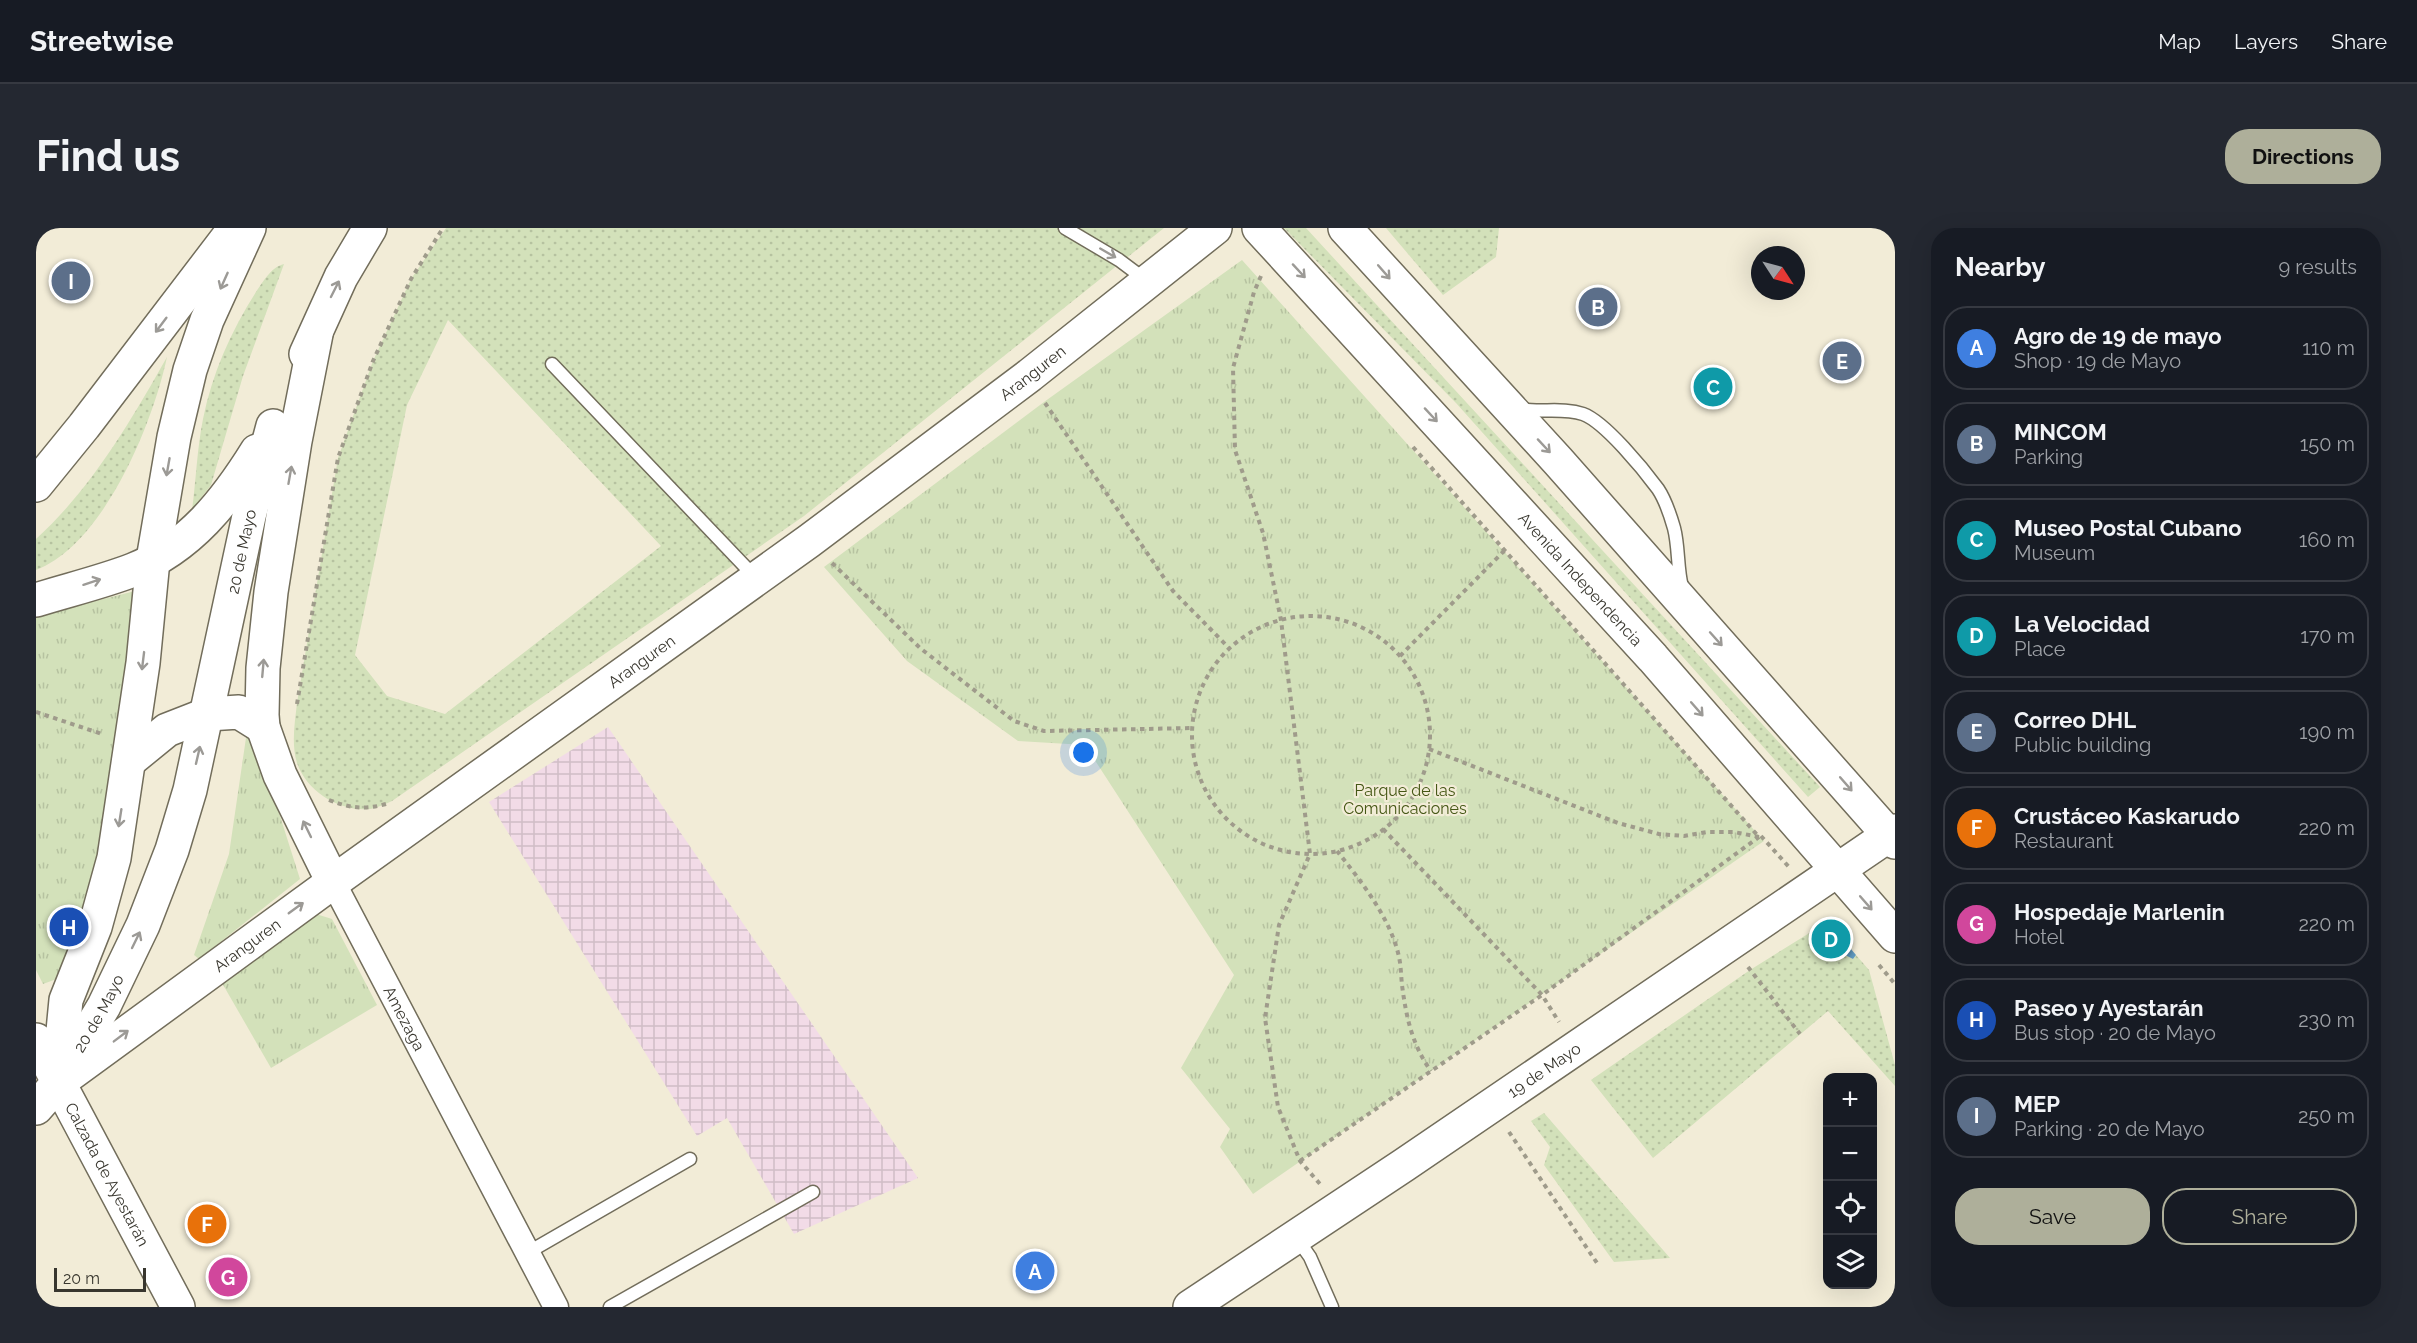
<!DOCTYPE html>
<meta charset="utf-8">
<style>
body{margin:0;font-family:Raleway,sans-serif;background:#242831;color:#f1f3f6}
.controls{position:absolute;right:18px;bottom:18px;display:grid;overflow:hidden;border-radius:12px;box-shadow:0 6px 24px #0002}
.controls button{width:54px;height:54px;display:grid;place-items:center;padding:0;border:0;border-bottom:2px solid #363941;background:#171b24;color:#f1f3f6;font:30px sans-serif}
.compass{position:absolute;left:1715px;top:18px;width:54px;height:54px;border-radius:50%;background:#171b24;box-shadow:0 6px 24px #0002;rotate:126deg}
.scale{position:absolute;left:18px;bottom:15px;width:92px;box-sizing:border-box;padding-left:6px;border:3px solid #38362e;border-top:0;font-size:16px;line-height:21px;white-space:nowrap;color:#38362e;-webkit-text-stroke:4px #f2ecd7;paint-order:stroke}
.you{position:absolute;left:1048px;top:525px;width:21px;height:21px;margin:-15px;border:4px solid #fff;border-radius:50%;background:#1a73e8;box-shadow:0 0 0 9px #1a73e833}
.badge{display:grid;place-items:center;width:39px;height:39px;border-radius:50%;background:#aeaf9a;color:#fff;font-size:20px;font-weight:700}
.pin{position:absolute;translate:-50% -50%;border:3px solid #fff;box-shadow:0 2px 6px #0006}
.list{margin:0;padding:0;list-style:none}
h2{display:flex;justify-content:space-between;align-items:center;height:78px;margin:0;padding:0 24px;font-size:26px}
h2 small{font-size:20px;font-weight:400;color:#9ea1a6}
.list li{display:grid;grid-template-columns:39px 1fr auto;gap:18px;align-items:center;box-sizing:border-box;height:84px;margin:0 12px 12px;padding:0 12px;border:2px solid #363941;border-radius:24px}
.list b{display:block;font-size:22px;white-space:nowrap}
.list p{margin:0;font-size:20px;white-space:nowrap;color:#9ea1a6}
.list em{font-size:20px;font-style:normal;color:#9ea1a6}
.actions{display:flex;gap:12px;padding:18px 24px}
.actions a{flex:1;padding:14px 0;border:2px solid #aeaf9a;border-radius:24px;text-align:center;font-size:21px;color:#aeaf9a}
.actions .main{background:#aeaf9a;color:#111}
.icon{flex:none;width:33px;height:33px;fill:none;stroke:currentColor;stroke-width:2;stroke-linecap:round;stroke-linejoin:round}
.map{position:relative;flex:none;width:1859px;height:1079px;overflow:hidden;border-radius:24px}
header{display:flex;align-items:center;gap:36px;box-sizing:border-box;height:84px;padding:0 30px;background:#171b24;border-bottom:2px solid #363941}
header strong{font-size:28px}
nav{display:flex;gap:33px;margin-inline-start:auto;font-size:21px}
.intro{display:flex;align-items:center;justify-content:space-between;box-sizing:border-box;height:144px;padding:0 36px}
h1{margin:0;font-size:42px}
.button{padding:15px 27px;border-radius:24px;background:#aeaf9a;color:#111;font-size:21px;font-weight:700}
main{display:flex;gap:36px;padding:0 36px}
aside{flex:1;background:#171b24;border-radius:24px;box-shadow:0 6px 24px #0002}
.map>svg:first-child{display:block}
.industrial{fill:url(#industrial-grid)}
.grass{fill:url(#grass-dots);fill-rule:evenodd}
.park{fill:url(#park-tufts)}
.water{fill:#5f9ac1}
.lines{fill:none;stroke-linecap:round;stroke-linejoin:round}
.lane-casing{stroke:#726d5b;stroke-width:15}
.street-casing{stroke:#726d5b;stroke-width:27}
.secondary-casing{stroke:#726d5b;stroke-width:36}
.primary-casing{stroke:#726d5b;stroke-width:36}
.highway-casing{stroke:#726d5b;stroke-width:36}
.path{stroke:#9f9b8b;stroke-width:4;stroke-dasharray:4.5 4.5;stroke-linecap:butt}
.lane{stroke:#fff;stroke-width:12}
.street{stroke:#fff;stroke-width:24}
.secondary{stroke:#fff;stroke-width:33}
.primary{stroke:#fff;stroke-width:33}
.highway{stroke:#fff;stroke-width:33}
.oneway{stroke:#9c9a96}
.labels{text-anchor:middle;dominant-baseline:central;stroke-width:4.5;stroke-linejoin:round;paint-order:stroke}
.street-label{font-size:16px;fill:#38362e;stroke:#f2ecd7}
.park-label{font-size:16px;fill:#455715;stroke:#f2ecd7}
</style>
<header>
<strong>Streetwise</strong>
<nav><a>Map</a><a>Layers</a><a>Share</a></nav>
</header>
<div class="intro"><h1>Find us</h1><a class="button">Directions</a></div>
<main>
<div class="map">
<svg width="1859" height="1079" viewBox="0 0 1859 1079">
<defs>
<pattern id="industrial-grid" width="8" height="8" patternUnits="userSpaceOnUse" patternTransform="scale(1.5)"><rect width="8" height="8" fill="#f2dbe7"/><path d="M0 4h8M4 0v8" fill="none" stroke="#d0bdc6"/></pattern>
<pattern id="grass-dots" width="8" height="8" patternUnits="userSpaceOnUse" patternTransform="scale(1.5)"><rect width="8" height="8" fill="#d3e1ba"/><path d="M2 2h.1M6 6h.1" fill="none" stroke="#b6c2a0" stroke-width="1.8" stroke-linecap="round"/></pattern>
<pattern id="park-tufts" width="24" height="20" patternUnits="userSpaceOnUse" patternTransform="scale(1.5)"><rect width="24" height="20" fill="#d3e1ba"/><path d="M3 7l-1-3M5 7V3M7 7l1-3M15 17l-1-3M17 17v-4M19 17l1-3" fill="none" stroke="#b6c2a0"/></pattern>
</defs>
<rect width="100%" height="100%" fill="#f2ecd7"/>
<!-- industrial -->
<path class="industrial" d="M 572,499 L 882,950 L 758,1006 L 691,890 L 661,908 L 453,574 Z"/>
<!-- grass -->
<g class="grass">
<path d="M 410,0 L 1128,0 L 768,288 L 356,573 C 349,576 341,580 334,581 C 304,584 271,564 261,535 C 255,515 259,494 261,475 L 302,230 L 337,133 L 375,51 ZM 412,92 L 625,318 L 409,486 L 351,468 L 319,427 L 371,177 Z"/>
<path d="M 1248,0 L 1270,0 L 1784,559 L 1772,569 L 1420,175 Z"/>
<path d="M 1350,0 L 1463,0 L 1460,29 L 1407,67 Z"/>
<path d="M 248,36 L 207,148 L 175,257 L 156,282 C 160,252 161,221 167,191 C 176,146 195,103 220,64 C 227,54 235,39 248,36 Z"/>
<path d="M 131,129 C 117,195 68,316 0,342 L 0,311 C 55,261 95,193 131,129 Z"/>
<path d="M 1775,704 L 1776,710 L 1817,731 L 1820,727 L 1833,742 L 1859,837 L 1859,858 L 1792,783 L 1617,930 L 1555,852 L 1714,742 Z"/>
<path d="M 1508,885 L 1634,1030 L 1578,1034 L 1508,937 L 1514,919 L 1495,893 Z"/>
</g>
<!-- park -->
<g class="park">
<path d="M 1206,32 L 1728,613 L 1217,966 L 1184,919 L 1194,901 L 1145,840 L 1198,747 L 1049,517 L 982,513 L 871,433 L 788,339 L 1008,174 Z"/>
<path d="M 99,363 L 105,371 L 63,635 L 26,749 L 7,756 L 0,742 L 0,388 Z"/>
<path d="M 211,503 L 218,506 L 264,651 L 163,731 L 158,727 L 193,626 Z"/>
<path d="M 280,686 L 296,691 L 341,777 L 235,840 L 182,748 Z"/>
</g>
<!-- water -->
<path class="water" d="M 1792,694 L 1820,727 L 1817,731 L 1775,710 L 1775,704 Z"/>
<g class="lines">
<!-- lane casing -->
<g class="lane-casing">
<g id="lane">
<path d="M 1029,0 L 1083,32 L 1111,53"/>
<path d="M 516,136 L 719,349"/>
<path d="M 1483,181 C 1504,185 1527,179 1547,186 C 1569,194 1608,242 1622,261 C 1630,273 1634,286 1638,300 C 1643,319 1641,340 1646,359"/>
<path d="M 1260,1009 L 1274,1029 L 1296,1079"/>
<path d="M 491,1025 L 654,931"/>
<path d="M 574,1079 L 777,964"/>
</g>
</g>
<!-- street casing -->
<g class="street-casing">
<g id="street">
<path id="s1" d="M 297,654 L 520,1079"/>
</g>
</g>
<!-- secondary casing -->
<g class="secondary-casing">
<g id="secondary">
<path d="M 280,106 L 259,213 L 235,364 L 227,440 L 226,487 L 227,499 L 244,547 L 297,654"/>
<path d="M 270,126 L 305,49 L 334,0"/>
<path d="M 0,257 L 48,198 L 196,4"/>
<path d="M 0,372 C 32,362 66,354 97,342 C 154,319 190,273 221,223"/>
<path d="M 93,533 L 131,502 L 172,486 L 203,484 L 227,499"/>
<path id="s2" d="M 0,812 L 142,1079"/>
<path id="s3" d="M 22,855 L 297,654 L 773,313 L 994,147 L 1179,0"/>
<path d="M 22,855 L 30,772 L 59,699 L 78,630 L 107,435 L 117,332 L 138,209 L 154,142 L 171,92 L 213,0"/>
<path id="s4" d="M 0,880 L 22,855 L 68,778 L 107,697 L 136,622 L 154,562 L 213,288 L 237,198"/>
<path id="s5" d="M 1154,1079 L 1368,937 L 1859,603"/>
</g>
</g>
<!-- primary casing -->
<g class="primary-casing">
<g id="primary">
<path id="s6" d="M 1223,0 L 1617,430 L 1859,708"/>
</g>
</g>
<!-- highway casing -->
<g class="highway-casing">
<path id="highway" d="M 1309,0 L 1522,233 L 1859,614"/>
</g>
<!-- path -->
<g class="path">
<path d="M 1225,48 L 1218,64 L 1197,140 L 1199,222 L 1227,305 L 1245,392 L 1274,626 L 1243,697 L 1229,790 L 1242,879 L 1264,933 L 1284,956"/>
<path d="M 1009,175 L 1137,363 L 1194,421"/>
<path d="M 1377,219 L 1723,609"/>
<path d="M 796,335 L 884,420 L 978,493 L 1008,503 L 1157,500"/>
<circle cx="1275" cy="507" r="119"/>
<path d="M 1364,428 L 1470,321"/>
<path d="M 261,476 L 302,230 L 337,133 L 375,51 L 407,0"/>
<path d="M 0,484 L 66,506"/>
<path d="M 1393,521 L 1582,595 L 1623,606 L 1648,608 L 1671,604 L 1698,604 L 1723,609"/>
<path d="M 293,572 C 313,580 329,582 350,576"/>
<path d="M 1347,601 L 1506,767 L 1523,794"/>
<path d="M 1725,608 L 1753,639"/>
<path d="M 1301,623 C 1325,653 1355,691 1363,729 C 1365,738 1365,748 1366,757 C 1370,788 1376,817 1395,843"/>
<path d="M 1843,737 L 1859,756"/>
<path d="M 1712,739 L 1764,806"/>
<path d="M 1473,904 L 1561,1035"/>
<path d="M 1264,933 L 1506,767 L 1723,609"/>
</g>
<!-- lane -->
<use href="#lane" class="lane"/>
<!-- street -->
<use href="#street" class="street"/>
<!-- secondary -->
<use href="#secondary" class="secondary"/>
<!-- primary -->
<use href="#primary" class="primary"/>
<!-- highway -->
<use href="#highway" class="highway"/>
</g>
<!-- one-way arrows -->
<defs><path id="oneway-shaft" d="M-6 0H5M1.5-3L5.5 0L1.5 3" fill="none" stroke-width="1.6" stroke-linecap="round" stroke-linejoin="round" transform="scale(1.5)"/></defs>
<g class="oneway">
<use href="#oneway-shaft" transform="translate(1072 25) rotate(30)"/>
<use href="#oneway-shaft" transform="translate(1263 43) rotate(47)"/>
<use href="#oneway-shaft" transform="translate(1348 44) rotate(49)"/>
<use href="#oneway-shaft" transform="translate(188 53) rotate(114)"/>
<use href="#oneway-shaft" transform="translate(299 61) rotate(-63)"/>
<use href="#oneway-shaft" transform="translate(125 97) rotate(127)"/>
<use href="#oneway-shaft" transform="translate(1395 187) rotate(47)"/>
<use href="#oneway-shaft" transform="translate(1508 218) rotate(47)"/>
<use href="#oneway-shaft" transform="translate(132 239) rotate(100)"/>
<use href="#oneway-shaft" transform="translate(254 247) rotate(-80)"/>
<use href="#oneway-shaft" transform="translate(56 354) rotate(-18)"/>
<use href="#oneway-shaft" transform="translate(1680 411) rotate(48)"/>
<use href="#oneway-shaft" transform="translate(107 433) rotate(97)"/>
<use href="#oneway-shaft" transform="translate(227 440) rotate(-85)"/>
<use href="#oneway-shaft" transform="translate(1661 481) rotate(49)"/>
<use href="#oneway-shaft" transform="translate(162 527) rotate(-77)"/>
<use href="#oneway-shaft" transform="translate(1810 556) rotate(49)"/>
<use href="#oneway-shaft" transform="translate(84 590) rotate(99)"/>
<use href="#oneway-shaft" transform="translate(271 601) rotate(-116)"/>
<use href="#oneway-shaft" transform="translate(1830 675) rotate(49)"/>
<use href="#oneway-shaft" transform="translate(260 680) rotate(-36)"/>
<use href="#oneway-shaft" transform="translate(100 712) rotate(-64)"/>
<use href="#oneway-shaft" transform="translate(85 808) rotate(-37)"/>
</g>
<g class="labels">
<!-- street labels -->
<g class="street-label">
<text stroke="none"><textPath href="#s3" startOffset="1206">Aranguren</textPath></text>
<text stroke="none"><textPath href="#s4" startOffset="600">20 de Mayo</textPath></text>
<text stroke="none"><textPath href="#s6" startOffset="476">Avenida Independencia</textPath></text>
<text stroke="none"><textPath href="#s3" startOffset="720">Aranguren</textPath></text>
<text stroke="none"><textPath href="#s3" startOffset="234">Aranguren</textPath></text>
<text stroke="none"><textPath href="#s4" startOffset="114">20 de Mayo</textPath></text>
<text stroke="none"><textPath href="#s1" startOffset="154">Amezaga</textPath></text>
<text stroke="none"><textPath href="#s5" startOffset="426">19 de Mayo</textPath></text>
<text stroke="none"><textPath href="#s2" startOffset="152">Calzada de Ayestarán</textPath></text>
</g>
<!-- park labels -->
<g class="park-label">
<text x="1369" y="562">Parque de las<tspan x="1369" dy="18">Comunicaciones</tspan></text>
</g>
</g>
</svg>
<div class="controls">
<button>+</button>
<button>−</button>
<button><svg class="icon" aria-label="locate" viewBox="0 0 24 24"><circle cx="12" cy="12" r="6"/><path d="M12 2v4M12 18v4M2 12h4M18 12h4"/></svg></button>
<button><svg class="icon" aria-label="layers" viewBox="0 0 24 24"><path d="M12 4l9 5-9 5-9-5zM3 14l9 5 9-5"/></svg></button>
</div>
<svg class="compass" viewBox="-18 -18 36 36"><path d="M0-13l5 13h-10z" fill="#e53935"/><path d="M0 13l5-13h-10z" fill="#9ea1a6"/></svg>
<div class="scale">20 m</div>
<div class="you"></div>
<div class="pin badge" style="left:999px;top:1043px;background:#3f7fe0">A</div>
<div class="pin badge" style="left:1562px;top:79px;background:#5c6f8a">B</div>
<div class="pin badge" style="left:1677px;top:159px;background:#0f9aa8">C</div>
<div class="pin badge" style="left:1795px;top:711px;background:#0f9aa8">D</div>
<div class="pin badge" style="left:1806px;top:133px;background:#5c6f8a">E</div>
<div class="pin badge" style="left:171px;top:996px;background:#e8710a">F</div>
<div class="pin badge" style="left:192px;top:1049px;background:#d1479c">G</div>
<div class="pin badge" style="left:33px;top:699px;background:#1a4fb4">H</div>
<div class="pin badge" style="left:35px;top:53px;background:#5c6f8a">I</div>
</div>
<aside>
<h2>Nearby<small>9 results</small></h2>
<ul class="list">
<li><span class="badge" style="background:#3f7fe0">A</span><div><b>Agro de 19 de mayo</b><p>Shop · 19 de Mayo</p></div><em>110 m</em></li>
<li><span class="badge" style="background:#5c6f8a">B</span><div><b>MINCOM</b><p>Parking</p></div><em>150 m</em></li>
<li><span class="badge" style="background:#0f9aa8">C</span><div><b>Museo Postal Cubano</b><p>Museum</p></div><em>160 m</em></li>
<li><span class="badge" style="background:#0f9aa8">D</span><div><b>La Velocidad</b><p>Place</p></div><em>170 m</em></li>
<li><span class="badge" style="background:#5c6f8a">E</span><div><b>Correo DHL</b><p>Public building</p></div><em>190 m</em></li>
<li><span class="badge" style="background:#e8710a">F</span><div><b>Crustáceo Kaskarudo</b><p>Restaurant</p></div><em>220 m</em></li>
<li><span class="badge" style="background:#d1479c">G</span><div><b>Hospedaje Marlenin</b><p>Hotel</p></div><em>220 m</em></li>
<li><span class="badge" style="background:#1a4fb4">H</span><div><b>Paseo y Ayestarán</b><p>Bus stop · 20 de Mayo</p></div><em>230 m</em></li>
<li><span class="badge" style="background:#5c6f8a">I</span><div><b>MEP</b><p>Parking · 20 de Mayo</p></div><em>250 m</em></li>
</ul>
<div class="actions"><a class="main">Save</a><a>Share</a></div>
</aside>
</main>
